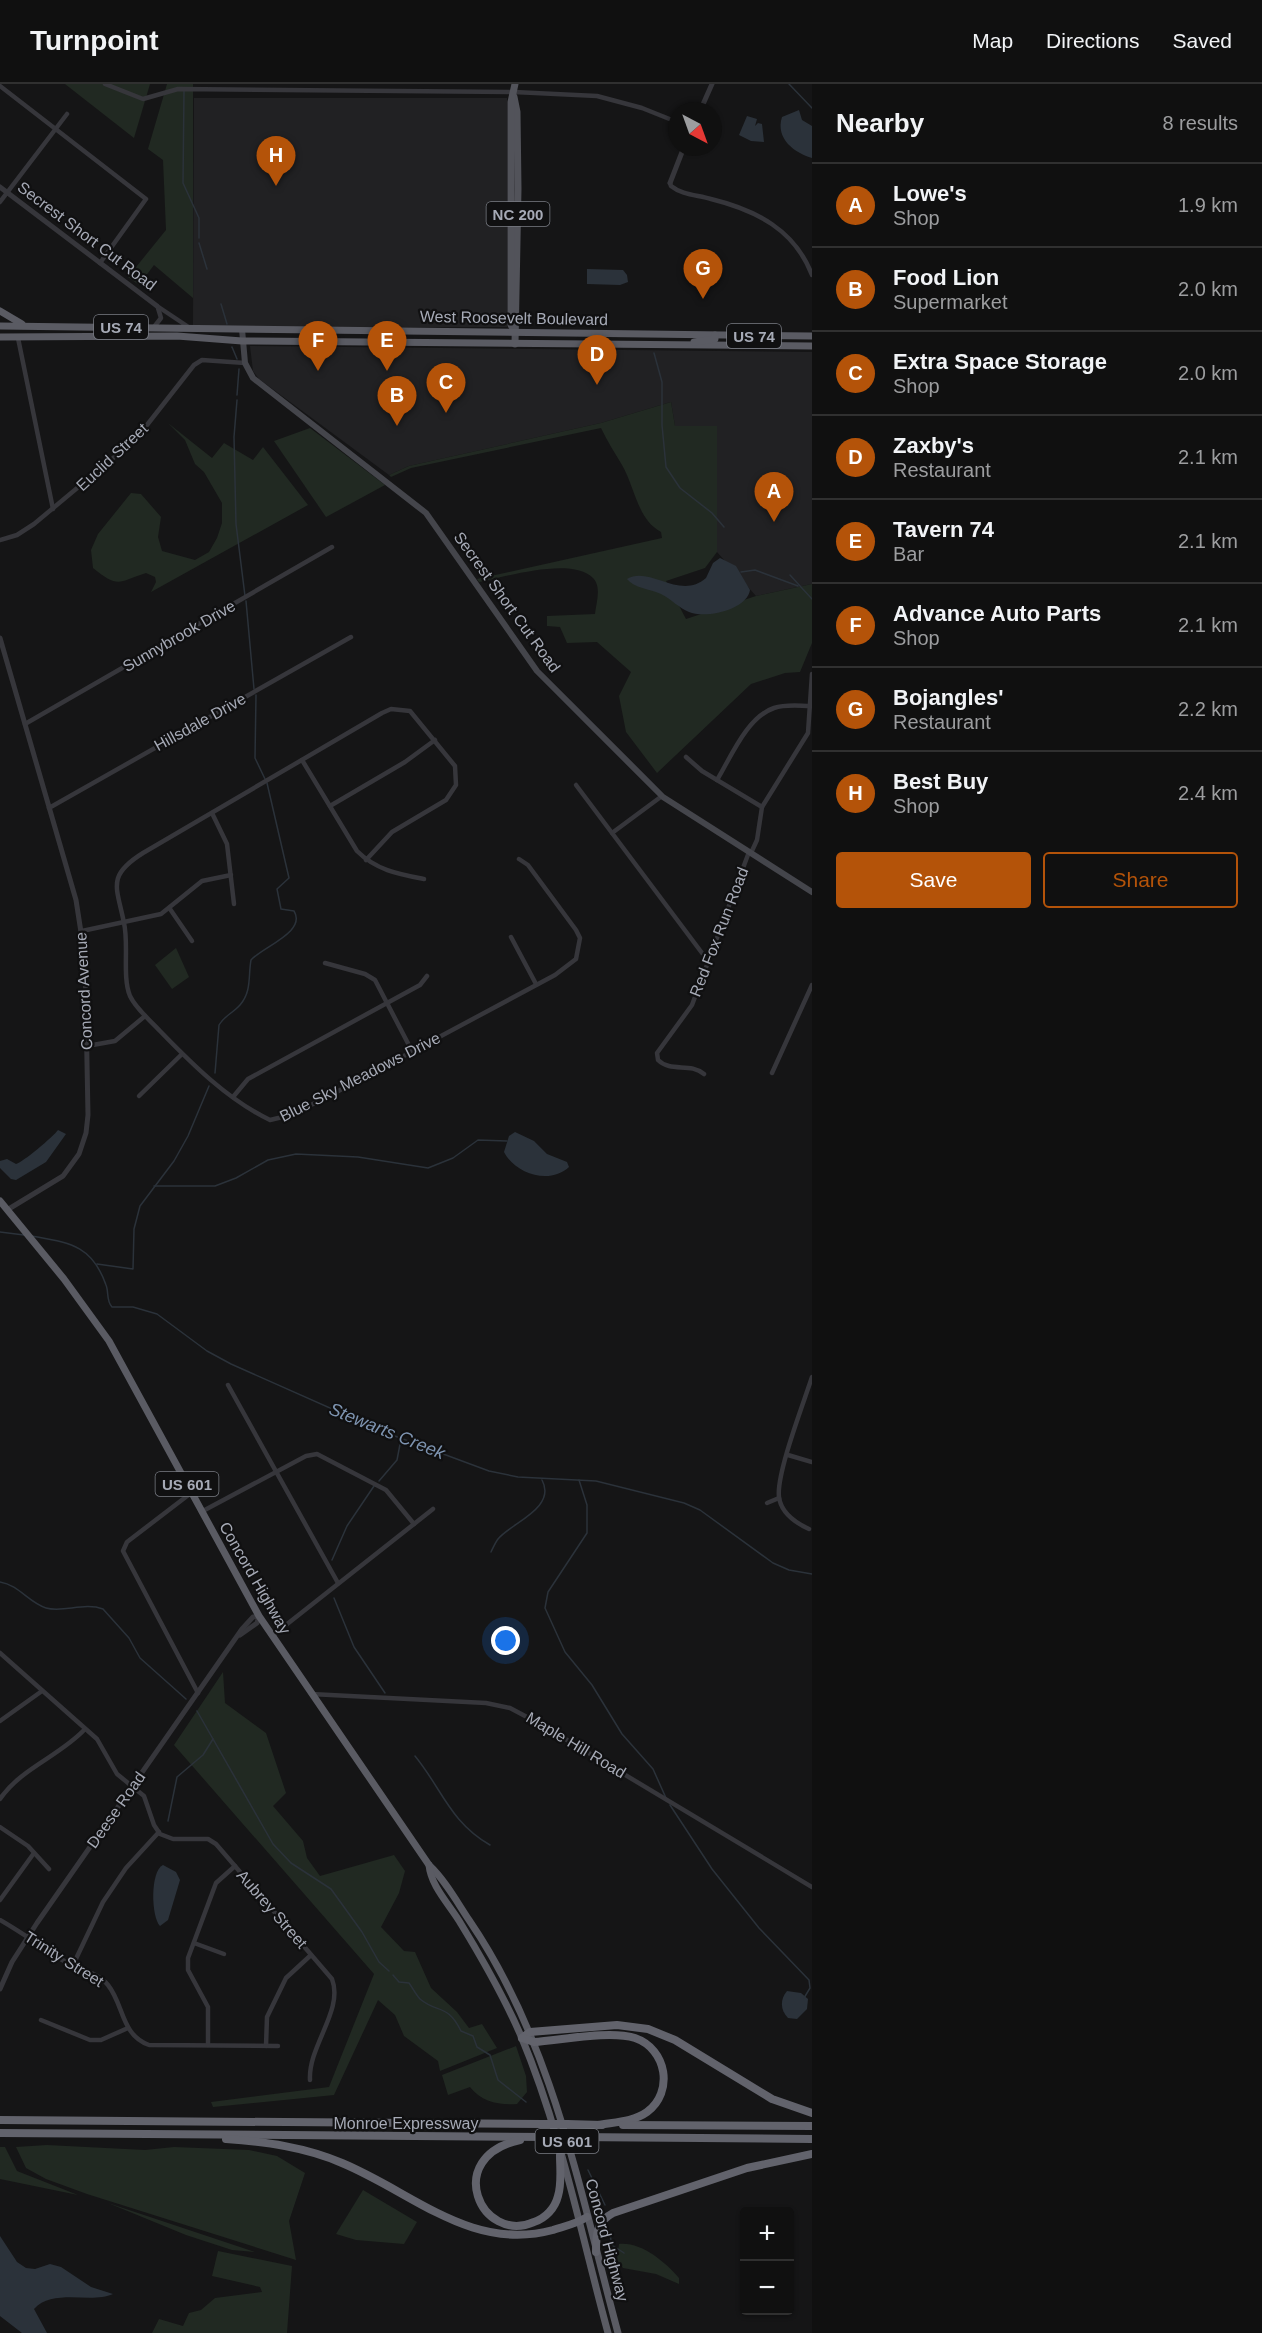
<!DOCTYPE html>
<meta charset="utf-8">
<style>
body{margin:0;font-family:Helvetica,sans-serif;background:#1e1e1e;color:#f1f3f6}
.controls{position:absolute;right:18px;bottom:18px;display:grid;overflow:hidden;border-radius:6px;box-shadow:0 2px 4px #0004}
.controls button{width:54px;height:54px;display:grid;place-items:center;padding:0;border:0;border-bottom:2px solid #303030;background:#101010;color:#f1f3f6;font:30px sans-serif}
.compass{position:absolute;left:668px;top:18px;width:54px;height:54px;border-radius:50%;background:#101010;box-shadow:0 2px 4px #0004;rotate:139deg}
.you{position:absolute;left:506px;top:1557px;width:21px;height:21px;margin:-15px;border:4px solid #fff;border-radius:50%;background:#1a73e8;box-shadow:0 0 0 9px #1a73e833}
.badge{display:grid;place-items:center;width:39px;height:39px;border-radius:50%;background:#b45309;color:#fff;font-size:20px;font-weight:700}
.pin{position:absolute;translate:-50% -50px;filter:drop-shadow(0 2px 3px #0008)}
.pin::after{content:'';position:absolute;top:32px;width:21px;height:18px;background:inherit;clip-path:polygon(0 0,100% 0,50% 100%)}
.list{margin:0;padding:0;list-style:none}
h2{display:flex;justify-content:space-between;align-items:center;height:78px;margin:0;padding:0 24px;font-size:26px}
h2 small{font-size:20px;font-weight:400;color:#9c9d9f}
.list li{display:grid;grid-template-columns:39px 1fr auto;gap:18px;align-items:center;box-sizing:border-box;height:84px;padding:0 24px;border-top:2px solid #303030}
.list b{display:block;font-size:22px;white-space:nowrap}
.list p{margin:0;font-size:20px;white-space:nowrap;color:#9c9d9f}
.list em{font-size:20px;font-style:normal;color:#9c9d9f}
.actions{display:flex;gap:12px;padding:18px 24px}
.actions a{flex:1;padding:14px 0;border:2px solid #b45309;border-radius:6px;text-align:center;font-size:21px;color:#b45309}
.actions .main{background:#b45309;color:#fff}
.map{position:relative;flex:none;width:812px;height:2249px;overflow:hidden}
header{display:flex;align-items:center;gap:36px;box-sizing:border-box;height:84px;padding:0 30px;background:#101010;border-bottom:2px solid #303030}
header strong{font-size:28px}
nav{display:flex;gap:33px;margin-inline-start:auto;font-size:21px}
main{display:flex}
aside{flex:1;background:#101010}
.map>svg:first-child{display:block}
.built{fill:#212123}
.green{fill:#212922}
.water{fill:#2b323a}
.lines{fill:none;stroke-linecap:round;stroke-linejoin:round}
.stream{stroke:#2b323a;stroke-width:1.5}
.minor{stroke:#36363b;stroke-width:4.5}
.tertiary{stroke:#36363b;stroke-width:5}
.secondary{stroke:#44454b;stroke-width:6}
.primary{stroke:#52535a;stroke-width:7}
.trunk{stroke:#5a5b63;stroke-width:7}
.motorway{stroke:#62636c;stroke-width:8}
.motorway-bridge{stroke:#62636c;stroke-width:8}
.labels{text-anchor:middle;dominant-baseline:central;stroke-width:4.5;stroke-linejoin:round;paint-order:stroke}
.shield{fill:#101011;stroke:#797c84;stroke-width:1.5}
.shield-label{font-size:15px;font-weight:bold;fill:#a6aab6}
.street-label{font-size:16px;fill:#a6aab6;stroke:#101011}
.water-label{font-size:18px;font-style:italic;fill:#7e94b1;stroke:#101011}
</style>
<header>
<strong>Turnpoint</strong>
<nav><a>Map</a><a>Directions</a><a>Saved</a></nav>
</header>
<main>
<div class="map">
<svg width="812" height="2249" viewBox="0 0 812 2249">
<rect width="100%" height="100%" fill="#151516"/>
<!-- built -->
<g class="built">
<path d="M 194,14 L 507,14 L 507,243 L 193,244 Z"/>
<path d="M 250,262 L 812,268 L 812,500 L 756,512 L 717,468 L 717,342 L 675,342 L 671,318 L 601,339 L 409,382 L 389,391 L 259,295 L 253,287 Z"/>
</g>
<!-- green -->
<g class="green">
<path d="M 65,0 L 150,0 L 134,54 Z"/>
<path d="M 167,0 L 193,0 L 193,214 L 154,181 L 139,201 L 128,193 L 166,146 L 163,76 L 148,65 Z"/>
<path d="M 671,318 L 675,342 L 717,342 L 717,468 L 705,484 L 666,497 L 686,535 L 756,512 L 812,500 L 812,559 L 800,588 L 785,589 L 751,600 L 657,689 L 626,648 L 619,612 L 631,588 L 597,558 L 567,559 L 560,543 L 547,542 L 547,532 L 595,530 C 596,519 602,503 593,494 C 572,472 505,493 479,498 L 477,495 L 662,454 L 661,448 C 637,435 635,403 622,381 C 615,369 607,357 601,344 L 411,384 L 391,393 L 389,391 L 409,382 L 601,339 Z"/>
<path d="M 168,339 L 212,374 L 224,359 L 253,376 L 263,363 L 308,421 L 151,508 L 156,498 L 155,493 L 146,489 C 118,498 119,505 93,484 L 91,466 L 98,450 L 131,409 L 141,410 L 161,433 L 158,453 L 162,467 L 195,476 L 209,468 L 217,454 L 222,439 L 222,419 L 204,388 L 195,380 L 185,356 Z"/>
<path d="M 310,344 L 385,401 L 326,433 L 274,357 Z"/>
<path d="M 176,864 L 189,893 L 172,905 L 155,881 Z"/>
<path d="M 223,1588 L 225,1619 L 266,1649 L 286,1709 L 273,1722 L 303,1757 L 307,1774 L 320,1792 L 394,1771 L 405,1787 L 399,1809 L 381,1843 L 404,1867 L 415,1868 L 431,1904 L 457,1928 L 469,1944 L 482,1940 L 497,1964 L 440,1987 L 438,1977 L 404,1952 L 395,1931 L 378,1916 L 334,2011 L 213,2023 L 211,2018 L 329,2003 L 374,1890 L 174,1661 Z"/>
<path d="M 516,1962 L 526,1992 L 527,2008 L 517,2020 C 498,2021 482,2018 470,2003 L 448,2011 L 442,1991 Z"/>
<path d="M 47,2061 L 145,2066 L 174,2063 L 249,2066 L 277,2072 L 305,2089 L 289,2137 L 296,2176 L 87,2110 L 46,2095 L 26,2084 L 16,2063 Z"/>
<path d="M 0,2063 L 5,2063 L 17,2087 L 78,2111 L 0,2095 Z"/>
<path d="M 363,2106 L 417,2138 L 404,2160 L 356,2156 L 336,2150 Z"/>
<path d="M 108,2119 L 255,2168 L 232,2166 L 186,2151 Z"/>
<path d="M 619,2160 C 642,2158 665,2178 679,2194 L 679,2200 L 656,2190 L 623,2184 L 617,2176 Z"/>
<path d="M 218,2167 L 292,2182 L 287,2249 L 152,2249 L 159,2235 L 183,2242 L 189,2229 L 201,2226 L 215,2214 L 262,2208 L 260,2203 L 212,2192 Z"/>
</g>
<!-- water -->
<g class="water">
<path d="M 799,26 L 802,36 L 812,42 L 812,74 C 795,69 775,55 782,33 Z"/>
<path d="M 747,32 L 757,35 L 755,42 L 758,39 L 762,40 L 764,58 L 751,57 L 739,51 Z"/>
<path d="M 587,185 L 623,186 L 627,191 L 628,198 L 620,201 L 587,200 Z"/>
<path d="M 720,474 L 736,482 L 750,506 C 747,526 705,535 689,528 C 679,524 671,515 661,510 C 650,505 634,504 627,495 C 649,481 680,517 706,494 L 713,479 Z"/>
<path d="M 58,1046 L 66,1050 L 46,1078 L 16,1096 L 11,1095 L 0,1084 L 0,1077 L 7,1075 L 16,1080 C 22,1079 54,1052 58,1046 Z"/>
<path d="M 515,1048 L 534,1057 L 547,1070 L 567,1078 L 569,1083 C 550,1101 515,1090 504,1068 L 509,1052 Z"/>
<path d="M 163,1781 L 176,1788 L 180,1796 L 168,1836 L 160,1842 C 151,1833 150,1787 163,1781 Z"/>
<path d="M 787,1907 L 801,1909 L 808,1915 L 807,1925 L 797,1935 L 788,1934 C 780,1926 780,1915 787,1907 Z"/>
<path d="M 0,2152 L 17,2178 L 26,2184 L 35,2185 L 50,2180 L 61,2183 L 91,2203 L 113,2210 C 92,2220 53,2204 34,2225 L 47,2249 L 22,2249 L 0,2232 Z"/>
</g>
<g class="lines">
<!-- stream -->
<g class="stream">
<path d="M 789,0 L 812,24"/>
<path d="M 184,7 L 183,99 L 199,134 L 199,154"/>
<path d="M 199,159 L 207,185"/>
<path d="M 221,220 L 227,240"/>
<path d="M 232,263 L 237,275"/>
<path d="M 654,269 L 662,298 L 662,341 L 666,383 L 680,404 L 712,429 L 724,443"/>
<path d="M 237,311 L 239,285"/>
<path d="M 237,316 L 234,353 L 236,440 L 245,512"/>
<path d="M 741,488 L 755,486 L 798,502"/>
<path d="M 790,491 L 812,515"/>
<path d="M 246,517 L 254,605"/>
<path d="M 256,611 L 255,674 L 265,695"/>
<path d="M 215,989 L 219,941 C 224,932 233,929 240,921 C 252,907 248,892 251,876 C 262,863 307,848 294,827 L 281,825 L 277,805 L 289,794 L 267,699"/>
<path d="M 154,1102 L 215,1102 L 236,1094 L 268,1076 L 296,1070 L 358,1073 L 428,1084 L 453,1074 L 478,1056 L 507,1057"/>
<path d="M 0,1148 L 24,1151"/>
<path d="M 32,1152 C 70,1159 92,1161 106,1201 C 109,1208 106,1217 112,1223 L 133,1223 L 157,1230 L 207,1267 L 231,1280 L 384,1348 L 489,1387 L 518,1393 L 596,1397 L 684,1419 L 700,1426 L 773,1479 L 789,1486 L 812,1490"/>
<path d="M 97,1180 L 133,1185 L 134,1145 L 140,1122 L 174,1077 L 188,1052 L 209,1002"/>
<path d="M 579,1396 L 587,1421 L 587,1449 L 548,1508 L 545,1524 L 565,1568 L 592,1601 L 622,1650 L 653,1685 L 666,1714"/>
<path d="M 379,1397 L 397,1376 L 401,1355"/>
<path d="M 491,1468 C 493,1464 495,1459 498,1455 C 511,1439 557,1424 542,1396"/>
<path d="M 332,1476 L 347,1442 L 374,1402"/>
<path d="M 0,1498 C 19,1501 29,1519 46,1524 C 63,1529 84,1518 103,1525 L 129,1554 L 140,1574 L 186,1615"/>
<path d="M 334,1514 L 354,1563 L 385,1609"/>
<path d="M 197,1627 L 273,1760 L 291,1779 L 331,1805 L 362,1848 L 379,1878 L 389,1887"/>
<path d="M 415,1672 C 442,1705 450,1738 490,1761"/>
<path d="M 670,1721 L 712,1785 L 759,1844 L 809,1896 L 810,1904 L 804,1914"/>
<path d="M 168,1737 L 177,1693 L 203,1671 L 213,1655"/>
<path d="M 393,1891 L 399,1898 L 409,1899 C 412,1903 416,1911 420,1915 C 438,1930 447,1919 461,1947 L 473,1952 L 477,1963 L 490,1971 L 498,1996 L 526,2018"/>
<path d="M 588,2086 L 605,2121"/>
<path d="M 609,2146 L 612,2161 L 624,2169"/>
</g>
<!-- minor -->
<g class="minor">
<path d="M 105,0 L 143,15 L 178,5 L 514,8 L 597,12 L 642,24 L 677,38"/>
<path d="M 0,2 L 146,115 L 100,179"/>
<path d="M 670,99 L 671,102 C 682,111 698,111 711,115 C 756,126 795,146 812,191"/>
<path d="M 0,118 L 67,30"/>
<path d="M 157,222 L 187,242"/>
<path d="M 154,243 L 161,234 L 158,224"/>
<path d="M 18,254 L 53,425"/>
<path d="M 0,456 L 17,451 L 34,440 L 136,355 L 194,281 L 202,276 L 245,279"/>
<path d="M 25,640 L 332,463"/>
<path d="M 686,673 L 702,687 L 762,723"/>
<path d="M 302,676 L 357,767 C 376,786 398,790 424,795"/>
<path d="M 717,696 C 731,673 747,633 774,624 C 786,620 799,622 811,622"/>
<path d="M 576,701 L 702,869"/>
<path d="M 330,722 L 405,678 L 435,656"/>
<path d="M 49,724 L 351,553"/>
<path d="M 212,729 L 227,760 L 234,820"/>
<path d="M 612,749 L 662,712"/>
<path d="M 751,769 L 757,756 L 762,723 L 808,649 L 812,590"/>
<path d="M 366,776 L 392,748 L 446,716 L 456,701 L 455,682 L 410,627 L 391,625 L 382,629 L 143,769 C 106,792 117,803 124,839 C 129,860 122,893 130,912 C 136,925 150,936 160,947 C 192,980 228,1016 270,1036 L 291,1031 L 329,1012 L 555,891 L 576,875 L 580,854 L 576,846 L 528,781 L 519,775"/>
<path d="M 170,825 L 192,857"/>
<path d="M 82,847 L 161,830 L 202,797 L 231,791"/>
<path d="M 511,853 L 536,900"/>
<path d="M 325,879 L 365,890 L 375,896 L 412,967"/>
<path d="M 87,962 L 115,957 L 145,932"/>
<path d="M 772,989 L 812,901"/>
<path d="M 704,990 C 690,978 671,989 658,976 L 657,969 L 692,921 L 749,768"/>
<path d="M 139,1012 L 182,970"/>
<path d="M 233,1013 L 248,995 L 420,901 L 427,892"/>
<path d="M 228,1301 L 338,1499"/>
<path d="M 788,1371 L 812,1378"/>
<path d="M 191,1409 L 127,1458 L 123,1467 L 198,1609"/>
<path d="M 767,1419 L 779,1414"/>
<path d="M 201,1428 L 306,1372 L 317,1370 L 386,1406 L 414,1440"/>
<path d="M 809,1445 C 796,1439 781,1429 779,1413 C 776,1390 804,1318 812,1293"/>
<path d="M 272,1552 L 433,1425"/>
<path d="M 0,1569 L 97,1655 L 117,1690 L 144,1712 L 154,1741 L 160,1750 L 173,1755 L 208,1755 L 216,1760 L 332,1895 C 344,1926 308,1962 310,1996"/>
<path d="M 311,1610 L 486,1619 L 510,1624 L 542,1641 L 812,1803"/>
<path d="M 0,1637 L 42,1607"/>
<path d="M 0,1715 C 21,1684 60,1672 85,1645"/>
<path d="M 0,1743 L 28,1762 L 49,1785"/>
<path d="M 0,1816 L 34,1769"/>
<path d="M 0,1836 C 21,1848 39,1861 59,1874 C 74,1884 96,1887 108,1901 C 124,1921 121,1951 149,1961 L 278,1962"/>
<path d="M 194,1859 L 224,1870"/>
<path d="M 73,1881 L 103,1818 L 126,1784 L 159,1748"/>
<path d="M 41,1936 L 90,1956 L 101,1956 L 128,1944"/>
<path d="M 208,1961 L 208,1923 L 188,1886 L 188,1874 L 216,1799 L 235,1782"/>
<path d="M 266,1962 L 267,1933 L 286,1894 L 311,1871"/>
</g>
<!-- tertiary -->
<g class="tertiary">
<path d="M 700,27 L 712,0"/>
<path d="M 670,99 L 684,63"/>
<path d="M 0,103 L 157,222"/>
<path d="M 0,554 L 76,816 L 85,874 L 88,1031 L 86,1049 L 79,1070 L 63,1092 L 7,1126"/>
<path d="M 240,1551 L 257,1539 L 259,1532"/>
<path d="M 0,1905 L 12,1878 L 37,1839 L 242,1545 L 253,1533 L 259,1532"/>
</g>
<!-- secondary -->
<path class="secondary" d="M 242,245 L 245,279 L 253,294 L 426,429 L 537,587 L 663,713 L 812,808"/>
<!-- primary -->
<g class="primary">
<path d="M 514,13 L 517,28 L 518,105 L 515,260"/>
<path d="M 515,248 L 511,241 L 511,18 L 515,0"/>
</g>
<!-- trunk -->
<g class="trunk">
<path d="M 0,227 L 22,240"/>
<path d="M 0,242 L 812,252"/>
<path d="M 0,253 L 177,252 L 242,257 L 812,262"/>
<path d="M 694,258 L 715,255 L 715,251"/>
<path d="M 0,1117 L 64,1195 L 109,1257 L 259,1532 L 429,1781 C 445,1796 457,1818 469,1836 C 553,1959 580,2108 618,2249"/>
<path d="M 429,1781 C 431,1803 450,1821 461,1840 C 483,1876 504,1913 521,1952 C 561,2047 581,2150 608,2249"/>
</g>
<!-- motorway -->
<g class="motorway">
<path d="M 522,1954 L 530,1948 L 617,1941 L 648,1945 L 675,1956 L 772,2015 L 812,2029"/>
<path d="M 522,1954 L 534,1958 C 562,1956 610,1946 635,1954 C 667,1965 674,2008 647,2028 C 633,2038 614,2038 598,2041"/>
<path d="M 0,2036 L 543,2040"/>
<path d="M 567,2040 L 602,2041"/>
<path d="M 623,2041 L 812,2042"/>
<path d="M 0,2049 L 547,2053"/>
<path d="M 571,2053 L 812,2055"/>
<path d="M 226,2055 C 266,2058 305,2063 342,2079 C 414,2109 471,2168 553,2146 C 565,2142 576,2140 587,2133"/>
<path d="M 520,2056 C 442,2073 481,2161 534,2138 C 546,2134 555,2124 558,2112 C 562,2099 560,2084 560,2071"/>
<path d="M 596,2168 C 596,2151 596,2138 613,2129 L 747,2084 L 812,2070"/>
</g>
<!-- motorway-bridge -->
<g class="motorway-bridge">
<path d="M 543,2040 L 567,2040"/>
<path d="M 547,2053 L 571,2053"/>
</g>
</g>
<g class="labels">
<!-- shield labels -->
<g class="shield">
<rect x="486.5" y="118" width="63" height="24" rx="4.5"/>
<rect x="94" y="231" width="54" height="24" rx="4.5"/>
<rect x="727" y="240" width="54" height="24" rx="4.5"/>
<rect x="155.5" y="1388" width="63" height="24" rx="4.5"/>
<rect x="535.5" y="2045" width="63" height="24" rx="4.5"/>
</g>
<g class="shield-label">
<text x="518" y="130">NC 200</text>
<text x="121" y="243">US 74</text>
<text x="754" y="252">US 74</text>
<text x="187" y="1400">US 601</text>
<text x="567" y="2057">US 601</text>
</g>
<!-- street labels -->
<g class="street-label">
<text transform="translate(87 152) rotate(37)">Secrest Short Cut Road</text>
<text transform="translate(514 234) rotate(1)">West Roosevelt Boulevard</text>
<text transform="translate(112 373) rotate(-43)">Euclid Street</text>
<text transform="translate(507 518) rotate(54)">Secrest Short Cut Road</text>
<text transform="translate(179 552) rotate(-30)">Sunnybrook Drive</text>
<text transform="translate(200 638) rotate(-29)">Hillsdale Drive</text>
<text transform="translate(719 848) rotate(-69)">Red Fox Run Road</text>
<text transform="translate(84 907) rotate(-93)">Concord Avenue</text>
<text transform="translate(360 993) rotate(-27)">Blue Sky Meadows Drive</text>
<text transform="translate(255 1494) rotate(60)">Concord Highway</text>
<text transform="translate(576 1661) rotate(31)">Maple Hill Road</text>
<text transform="translate(116 1726) rotate(-55)">Deese Road</text>
<text transform="translate(272 1825) rotate(49)">Aubrey Street</text>
<text transform="translate(64 1875) rotate(32)">Trinity Street</text>
<text x="406" y="2039">Monroe Expressway</text>
<text transform="translate(607 2156) rotate(75)">Concord Highway</text>
</g>
<!-- water labels -->
<g class="water-label">
<text transform="translate(387 1347) rotate(22)">Stewarts Creek</text>
</g>
</g>
</svg>
<div class="controls">
<button>+</button>
<button>−</button>
</div>
<svg class="compass" viewBox="-18 -18 36 36"><path d="M0-13l5 13h-10z" fill="#e53935"/><path d="M0 13l5-13h-10z" fill="#9c9d9f"/></svg>
<div class="you"></div>
<div class="pin badge" style="left:774px;top:438px">A</div>
<div class="pin badge" style="left:397px;top:342px">B</div>
<div class="pin badge" style="left:446px;top:329px">C</div>
<div class="pin badge" style="left:597px;top:301px">D</div>
<div class="pin badge" style="left:387px;top:287px">E</div>
<div class="pin badge" style="left:318px;top:287px">F</div>
<div class="pin badge" style="left:703px;top:215px">G</div>
<div class="pin badge" style="left:276px;top:102px">H</div>
</div>
<aside>
<h2>Nearby<small>8 results</small></h2>
<ul class="list">
<li><span class="badge">A</span><div><b>Lowe's</b><p>Shop</p></div><em>1.9 km</em></li>
<li><span class="badge">B</span><div><b>Food Lion</b><p>Supermarket</p></div><em>2.0 km</em></li>
<li><span class="badge">C</span><div><b>Extra Space Storage</b><p>Shop</p></div><em>2.0 km</em></li>
<li><span class="badge">D</span><div><b>Zaxby's</b><p>Restaurant</p></div><em>2.1 km</em></li>
<li><span class="badge">E</span><div><b>Tavern 74</b><p>Bar</p></div><em>2.1 km</em></li>
<li><span class="badge">F</span><div><b>Advance Auto Parts</b><p>Shop</p></div><em>2.1 km</em></li>
<li><span class="badge">G</span><div><b>Bojangles'</b><p>Restaurant</p></div><em>2.2 km</em></li>
<li><span class="badge">H</span><div><b>Best Buy</b><p>Shop</p></div><em>2.4 km</em></li>
</ul>
<div class="actions"><a class="main">Save</a><a>Share</a></div>
</aside>
</main>
